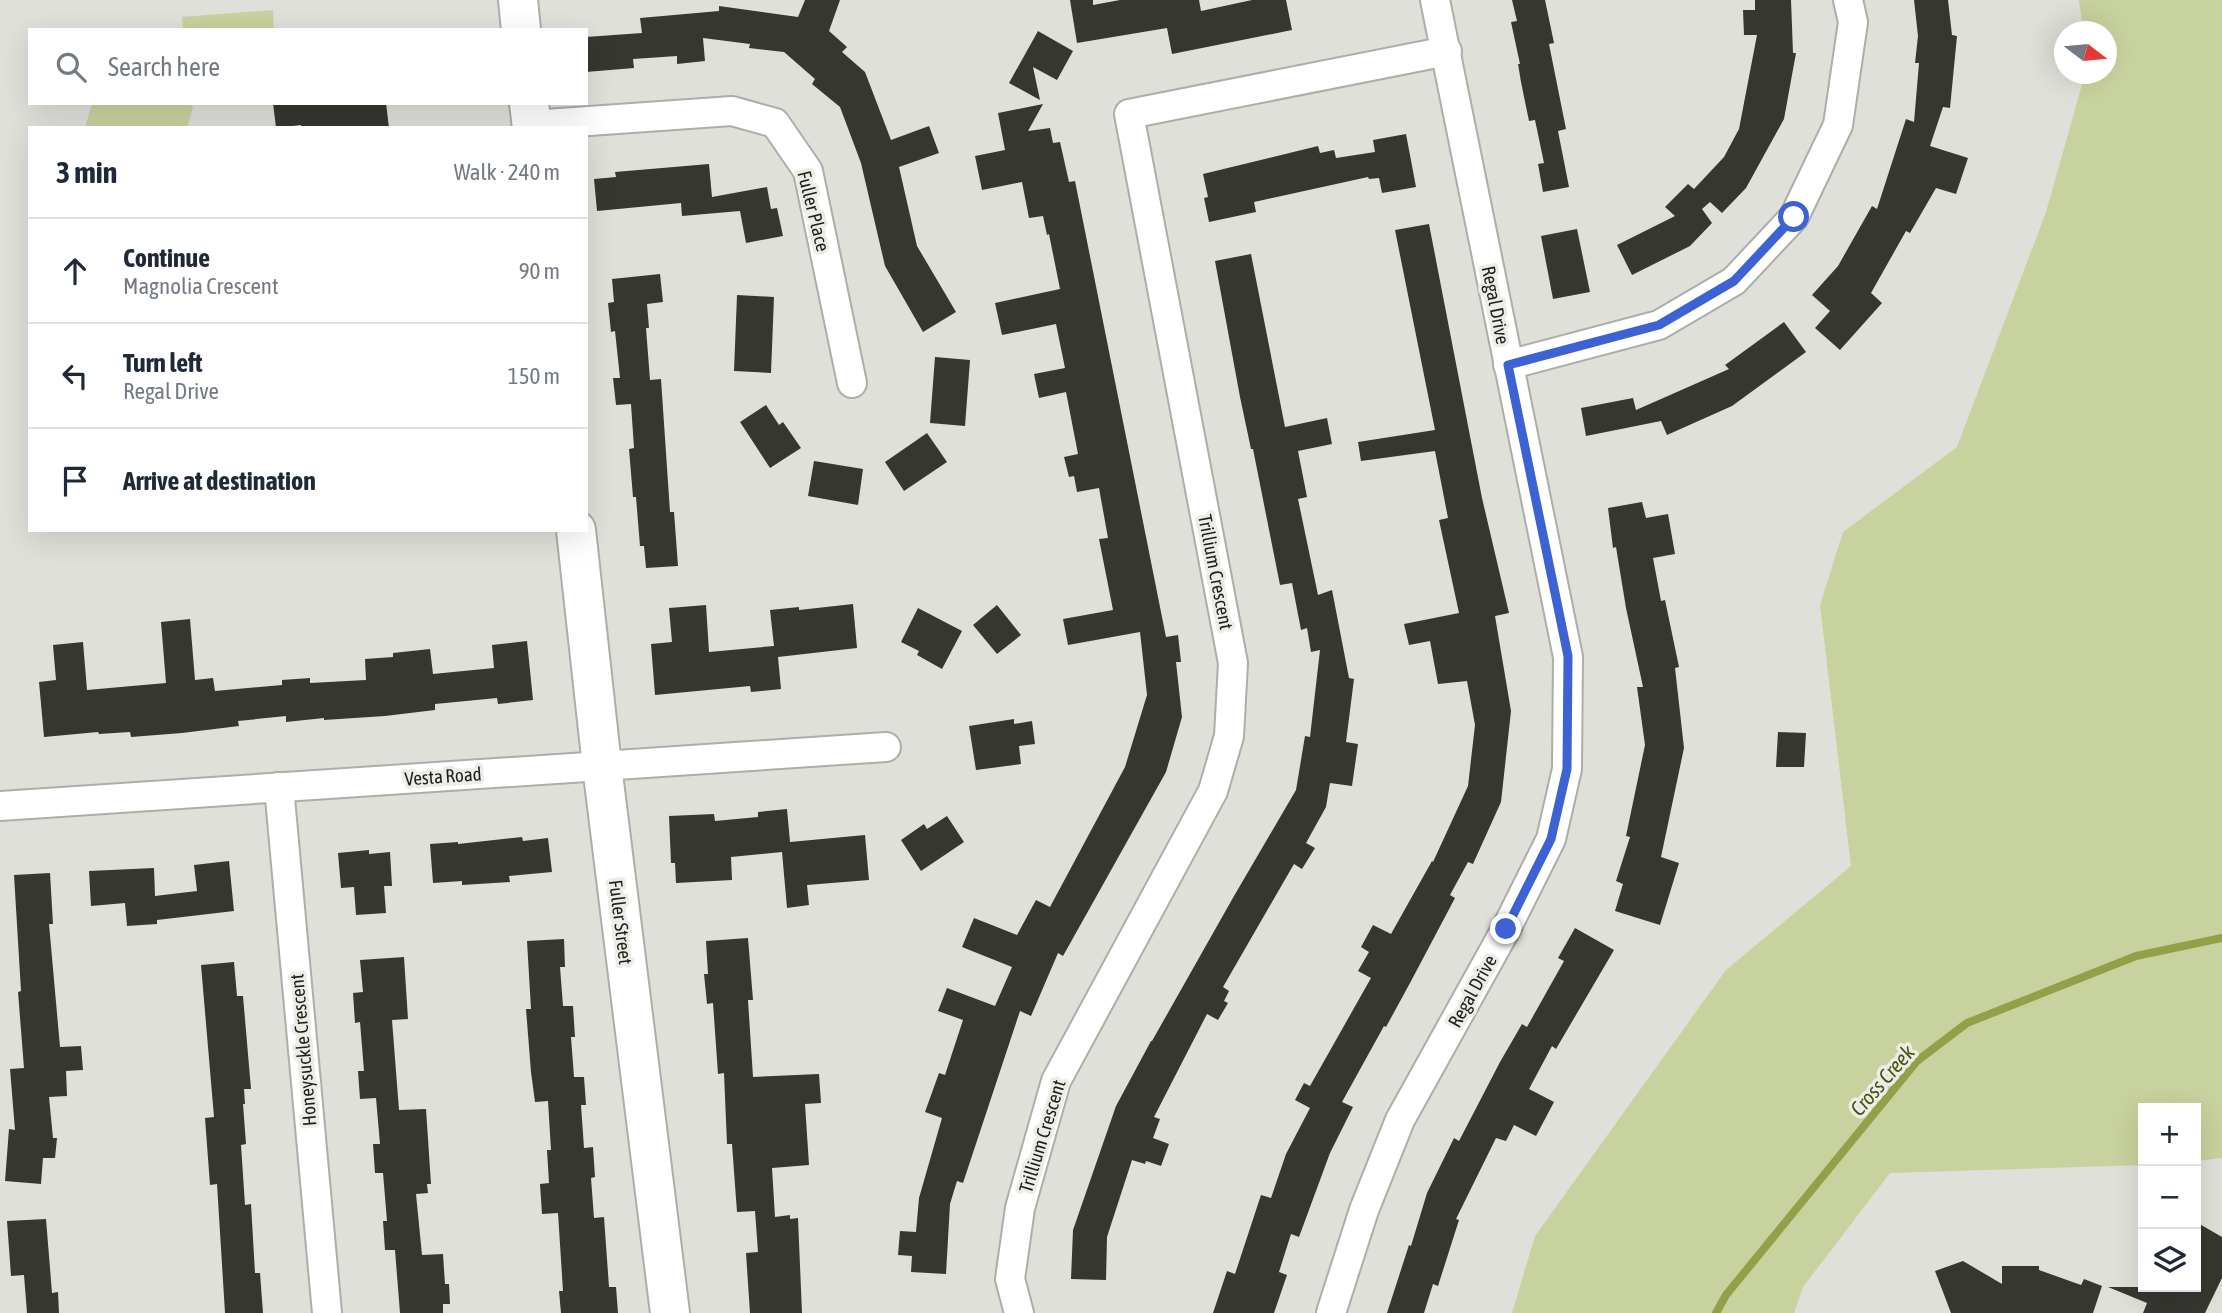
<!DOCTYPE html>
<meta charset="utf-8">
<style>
body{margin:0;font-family:"Asap Condensed",sans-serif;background:#f2f2f3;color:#1f2937}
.controls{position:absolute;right:21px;bottom:21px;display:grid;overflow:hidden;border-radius:0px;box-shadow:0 7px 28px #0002}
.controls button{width:63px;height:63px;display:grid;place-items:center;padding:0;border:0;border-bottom:2px solid #e0e1e3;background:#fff;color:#1f2937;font:35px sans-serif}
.compass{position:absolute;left:2054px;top:21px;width:63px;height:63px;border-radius:50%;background:#fff;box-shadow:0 7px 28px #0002;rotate:106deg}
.stop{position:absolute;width:21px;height:21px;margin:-16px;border:5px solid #3c62d4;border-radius:50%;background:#fff}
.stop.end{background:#3c62d4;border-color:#fff;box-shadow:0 2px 7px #0008}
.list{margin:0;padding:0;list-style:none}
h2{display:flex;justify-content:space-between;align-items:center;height:91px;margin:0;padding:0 28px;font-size:30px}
h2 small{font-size:23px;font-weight:400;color:#747a83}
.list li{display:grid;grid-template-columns:46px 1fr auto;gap:21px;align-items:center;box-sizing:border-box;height:105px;padding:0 28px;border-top:2px solid #e0e1e3}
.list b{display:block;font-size:26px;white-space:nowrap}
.list p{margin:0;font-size:23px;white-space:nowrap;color:#747a83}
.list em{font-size:23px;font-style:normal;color:#747a83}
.icon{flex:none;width:38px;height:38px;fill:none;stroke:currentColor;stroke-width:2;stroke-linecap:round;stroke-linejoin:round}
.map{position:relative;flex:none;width:2222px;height:1313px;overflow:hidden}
.search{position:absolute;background:#fff;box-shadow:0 7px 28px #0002;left:28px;top:28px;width:560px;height:77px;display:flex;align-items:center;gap:18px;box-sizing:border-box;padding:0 24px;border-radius:0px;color:#747a83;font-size:26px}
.panel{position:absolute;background:#fff;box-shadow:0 7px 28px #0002;left:28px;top:126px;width:560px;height:406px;border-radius:0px}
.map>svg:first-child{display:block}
.green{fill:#c8d29e}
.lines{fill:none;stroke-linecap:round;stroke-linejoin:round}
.stream{stroke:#94a048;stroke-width:8}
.building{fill:#363731}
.street-casing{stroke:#adaea7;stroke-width:32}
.secondary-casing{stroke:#adaea7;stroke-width:42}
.street{stroke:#fff;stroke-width:28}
.secondary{stroke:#fff;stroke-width:38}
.route{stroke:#3c62d4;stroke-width:9}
.labels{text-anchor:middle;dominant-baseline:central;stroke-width:7;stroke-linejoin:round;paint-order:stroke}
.street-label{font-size:19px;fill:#1e1e1b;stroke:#ecede6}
.water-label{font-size:21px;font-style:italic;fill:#4a5210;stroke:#ecede6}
</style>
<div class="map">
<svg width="2222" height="1313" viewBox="0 0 2222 1313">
<rect width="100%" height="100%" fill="#dee0d9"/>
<!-- green -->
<g class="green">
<path d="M 2079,0 L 2222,0 L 2222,1158 L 2196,1161 L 2196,1108 L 2143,1108 L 2143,1165 L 1890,1173 L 1803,1287 L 1794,1313 L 1512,1313 L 1535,1236 L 1726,970 L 1851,866 L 1820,605 L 1843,532 L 1957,447 L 2046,212 L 2085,74 L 2106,74 L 2106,32 L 2083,31 Z"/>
<path d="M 273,10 L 274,30 L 183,30 L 182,17 Z"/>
<path d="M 92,103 L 189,103 L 193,107 L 187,128 L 85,128 Z"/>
</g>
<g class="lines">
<!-- stream -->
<path class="stream" d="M 1716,1313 L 1726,1295 L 1917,1061 L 1967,1023 L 2136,956 L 2222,938"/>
</g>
<!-- building -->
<g class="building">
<path d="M 805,0 L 840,0 L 829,31 L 847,47 L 842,52 L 865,72 L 891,140 L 929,126 L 939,153 L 899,167 L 917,246 L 956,312 L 923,332 L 885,266 L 861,163 L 840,107 L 812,84 L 815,79 L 784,52 L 749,48 L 750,44 L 703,38 L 705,61 L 677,64 L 677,56 L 633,59 L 634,68 L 586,72 L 586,37 L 642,33 L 640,18 L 719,11 L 719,6 L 798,17 Z"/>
<path d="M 1070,0 L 1093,0 L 1093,5 L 1120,0 L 1199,0 L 1201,11 L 1252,0 L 1286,0 L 1292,30 L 1172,54 L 1167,28 L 1077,43 Z"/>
<path d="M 1512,0 L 1545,0 L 1554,43 L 1549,44 L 1566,129 L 1558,131 L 1569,187 L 1543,192 L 1538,164 L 1544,163 L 1535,120 L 1529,121 L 1521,82 L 1518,64 L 1520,64 L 1511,22 L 1517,21 Z"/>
<path d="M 1755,0 L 1791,0 L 1793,53 L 1796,53 L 1784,119 L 1746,188 L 1722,213 L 1710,202 L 1702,209 L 1712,223 L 1690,246 L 1632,275 L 1617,245 L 1675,216 L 1665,207 L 1688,184 L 1694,189 L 1724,157 L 1739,129 L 1757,35 L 1744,35 L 1743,10 L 1755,10 Z"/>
<path d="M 1914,0 L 1948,0 L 1952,35 L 1957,36 L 1950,108 L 1943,107 L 1930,146 L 1968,158 L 1956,194 L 1936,188 L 1910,233 L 1906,231 L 1871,293 L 1882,303 L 1840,350 L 1815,328 L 1830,311 L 1812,295 L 1838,266 L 1872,206 L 1877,209 L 1906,119 L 1914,122 L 1919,63 L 1915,63 L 1918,36 Z"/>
<path d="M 1038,31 L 1073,51 L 1057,80 L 1033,67 L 1040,100 L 1009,83 Z"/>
<path d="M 273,103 L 386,103 L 389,128 L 301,128 L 301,125 L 276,128 Z"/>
<path d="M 1043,104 L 1028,131 L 1050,128 L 1053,143 L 1060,142 L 1069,182 L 1075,181 L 1166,637 L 1178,635 L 1181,662 L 1176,662 L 1182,717 L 1166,772 L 1063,956 L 1058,953 L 1031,1016 L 1020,1011 L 963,1183 L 957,1181 L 950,1204 L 946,1274 L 911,1272 L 912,1256 L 898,1255 L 900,1231 L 916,1232 L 919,1198 L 942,1118 L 925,1112 L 939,1073 L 945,1075 L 963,1020 L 938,1011 L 947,988 L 995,1006 L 1012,967 L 962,947 L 974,918 L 1017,935 L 1036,900 L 1050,907 L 1125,767 L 1147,695 L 1140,632 L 1068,645 L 1063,619 L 1113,610 L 1099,539 L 1108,538 L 1099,488 L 1077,492 L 1074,476 L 1069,477 L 1064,457 L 1078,454 L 1066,392 L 1039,398 L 1034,374 L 1065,368 L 1056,324 L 1002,335 L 995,303 L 1060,289 L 1049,234 L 1047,235 L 1043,216 L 1029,218 L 1022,182 L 982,190 L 975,156 L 1005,150 L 998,113 Z"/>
<path d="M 1406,134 L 1416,187 L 1382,193 L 1379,178 L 1369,179 L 1368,177 L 1254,202 L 1256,212 L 1209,222 L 1204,198 L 1208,197 L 1203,174 L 1318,146 L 1320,153 L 1334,150 L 1336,158 L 1375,152 L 1373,140 Z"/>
<path d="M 709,164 L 712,197 L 767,187 L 771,209 L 777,208 L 783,236 L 746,243 L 740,211 L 682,216 L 681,203 L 597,211 L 594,179 L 616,177 L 615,172 Z"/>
<path d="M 1429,224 L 1482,498 L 1509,613 L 1495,616 L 1511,711 L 1501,802 L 1473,864 L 1468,862 L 1450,895 L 1455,898 L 1410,983 L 1386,1027 L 1384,1026 L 1342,1102 L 1353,1107 L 1330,1153 L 1299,1237 L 1291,1234 L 1279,1272 L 1287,1275 L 1274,1313 L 1213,1313 L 1227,1271 L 1235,1274 L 1261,1195 L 1271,1198 L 1286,1154 L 1310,1108 L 1295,1100 L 1304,1083 L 1310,1086 L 1371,978 L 1358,971 L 1369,952 L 1361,947 L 1373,925 L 1391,934 L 1432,861 L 1433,862 L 1468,786 L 1475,725 L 1467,681 L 1438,684 L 1430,641 L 1409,645 L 1404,624 L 1459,613 L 1439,520 L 1448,518 L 1435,451 L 1361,461 L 1358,442 L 1435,430 L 1395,230 Z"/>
<path d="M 1577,229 L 1590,292 L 1553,299 L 1541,236 Z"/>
<path d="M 1251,254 L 1285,427 L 1327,418 L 1332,444 L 1298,451 L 1307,497 L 1298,499 L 1318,595 L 1332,590 L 1349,678 L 1354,679 L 1346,742 L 1358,744 L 1352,786 L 1330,783 L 1326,807 L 1306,843 L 1315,848 L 1302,869 L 1294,864 L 1223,987 L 1229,991 L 1224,1001 L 1228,1003 L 1218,1020 L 1207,1014 L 1154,1117 L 1160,1119 L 1153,1138 L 1169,1144 L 1161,1166 L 1146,1161 L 1145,1164 L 1132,1160 L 1107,1237 L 1106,1280 L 1071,1279 L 1073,1230 L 1116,1106 L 1151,1041 L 1152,1041 L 1234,896 L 1296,790 L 1305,736 L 1310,737 L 1320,650 L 1311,652 L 1307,628 L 1301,630 L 1292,583 L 1280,585 L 1253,449 L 1251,449 L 1240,397 L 1215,261 Z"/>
<path d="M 660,274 L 663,302 L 647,304 L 649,328 L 646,328 L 650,380 L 661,379 L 670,512 L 674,512 L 678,566 L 646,568 L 644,546 L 640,546 L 636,497 L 633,497 L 629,449 L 634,448 L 631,404 L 616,405 L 613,378 L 620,378 L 615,331 L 611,332 L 608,303 L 614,302 L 612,279 Z"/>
<path d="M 737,295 L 774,297 L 771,373 L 734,371 Z"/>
<path d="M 1784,322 L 1806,352 L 1732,406 L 1667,435 L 1661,421 L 1586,436 L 1581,408 L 1633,398 L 1636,410 L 1729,369 L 1725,365 Z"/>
<path d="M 935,357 L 970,360 L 965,426 L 930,423 Z"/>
<path d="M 766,405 L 779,425 L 783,422 L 801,448 L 770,468 L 740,422 Z"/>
<path d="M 927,433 L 947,462 L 904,491 L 885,462 Z"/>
<path d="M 814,461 L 863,469 L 858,505 L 808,496 Z"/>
<path d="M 1642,502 L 1646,518 L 1668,514 L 1675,554 L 1653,558 L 1661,601 L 1665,600 L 1679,667 L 1675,668 L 1684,748 L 1661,857 L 1679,863 L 1660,925 L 1615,911 L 1623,884 L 1616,881 L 1630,837 L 1626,836 L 1645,745 L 1637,687 L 1643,687 L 1626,608 L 1616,547 L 1613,548 L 1608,508 Z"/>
<path d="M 853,604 L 857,648 L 778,657 L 781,689 L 751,692 L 750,686 L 655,695 L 651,644 L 672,642 L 669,608 L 706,605 L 709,652 L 774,646 L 770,610 L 799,607 L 799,610 Z"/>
<path d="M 997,605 L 1021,635 L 997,654 L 973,625 Z"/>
<path d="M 918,608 L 962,631 L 942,669 L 917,655 L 919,651 L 901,642 Z"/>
<path d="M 190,619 L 195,680 L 213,678 L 215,691 L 282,685 L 282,680 L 310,678 L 310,683 L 366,680 L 365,659 L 393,657 L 393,653 L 430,649 L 433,674 L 494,668 L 492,645 L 527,641 L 533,700 L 498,704 L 497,698 L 435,704 L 435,710 L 385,716 L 324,720 L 324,718 L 286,722 L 286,716 L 238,721 L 239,726 L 182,733 L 131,737 L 130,732 L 99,734 L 98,732 L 44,737 L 39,682 L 56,680 L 53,645 L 83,642 L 87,690 L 166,683 L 161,622 Z"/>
<path d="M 1014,719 L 1014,724 L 1032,721 L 1035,744 L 1019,746 L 1021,764 L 976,770 L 969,726 Z"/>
<path d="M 1778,732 L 1806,733 L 1804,767 L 1776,767 Z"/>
<path d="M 787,809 L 790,842 L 865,835 L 869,880 L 807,885 L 809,905 L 787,908 L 782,852 L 731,857 L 732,880 L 676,883 L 675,863 L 671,863 L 669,816 L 714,814 L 715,821 L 758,817 L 758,812 Z"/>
<path d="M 947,816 L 964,842 L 921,871 L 901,840 L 924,824 L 927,829 Z"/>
<path d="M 522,837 L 523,841 L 548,838 L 552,872 L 509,876 L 510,882 L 462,885 L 462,881 L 433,883 L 430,844 L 458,842 L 458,844 Z"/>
<path d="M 369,850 L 369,854 L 390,852 L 392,886 L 384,886 L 386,913 L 356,915 L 354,887 L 341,888 L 338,853 Z"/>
<path d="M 229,861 L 234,911 L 157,920 L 157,924 L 127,926 L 125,903 L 91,906 L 89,871 L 154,868 L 155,896 L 197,891 L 194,865 Z"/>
<path d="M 50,873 L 53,924 L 49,924 L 60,1047 L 81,1046 L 83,1070 L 66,1071 L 67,1096 L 49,1097 L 53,1138 L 57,1138 L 55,1158 L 43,1158 L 41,1184 L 5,1181 L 9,1129 L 15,1130 L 10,1069 L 24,1068 L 18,992 L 21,991 L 14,875 Z"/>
<path d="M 1575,928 L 1614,950 L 1556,1049 L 1552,1046 L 1529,1089 L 1554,1102 L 1536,1136 L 1514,1125 L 1506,1141 L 1496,1138 L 1456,1219 L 1459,1220 L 1438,1286 L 1433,1284 L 1424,1313 L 1387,1313 L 1409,1245 L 1411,1246 L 1427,1193 L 1454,1138 L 1459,1141 L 1500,1062 L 1522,1024 L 1527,1027 L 1564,961 L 1558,958 Z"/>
<path d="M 748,938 L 753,1000 L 748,1000 L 753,1077 L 819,1074 L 821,1103 L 805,1104 L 809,1165 L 772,1168 L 775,1217 L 790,1215 L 790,1219 L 798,1218 L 802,1313 L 750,1313 L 746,1253 L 758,1252 L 755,1211 L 737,1212 L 732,1144 L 727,1144 L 724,1073 L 718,1074 L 713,1003 L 707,1004 L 704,974 L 708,974 L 706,941 Z"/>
<path d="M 564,939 L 565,967 L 560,967 L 563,1006 L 573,1006 L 575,1037 L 571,1037 L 574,1077 L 584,1077 L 586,1105 L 581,1105 L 584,1148 L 593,1147 L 595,1177 L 591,1178 L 594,1218 L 604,1217 L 609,1287 L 616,1287 L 618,1313 L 561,1313 L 559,1291 L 563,1291 L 558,1213 L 542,1214 L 540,1184 L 549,1183 L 547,1150 L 551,1150 L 548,1101 L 535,1102 L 531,1072 L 526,1009 L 531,1009 L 527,941 Z"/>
<path d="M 404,957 L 408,1019 L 392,1020 L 399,1110 L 426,1109 L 431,1184 L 427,1184 L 428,1193 L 416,1194 L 422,1255 L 443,1254 L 445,1284 L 449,1284 L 450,1304 L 443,1304 L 443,1313 L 400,1313 L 395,1250 L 385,1250 L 383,1221 L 387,1221 L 383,1173 L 375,1173 L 373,1144 L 380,1144 L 376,1098 L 360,1099 L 358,1071 L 364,1071 L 360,1022 L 355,1023 L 353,993 L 363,992 L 360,960 Z"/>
<path d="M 234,962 L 237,996 L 243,996 L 251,1089 L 244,1089 L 245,1104 L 243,1104 L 246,1144 L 241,1145 L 245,1205 L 251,1204 L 255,1273 L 260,1273 L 263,1313 L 225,1313 L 217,1184 L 210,1185 L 205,1118 L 214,1117 L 201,965 Z"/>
<path d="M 46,1219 L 52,1293 L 58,1292 L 59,1313 L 27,1313 L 24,1275 L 11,1276 L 7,1221 Z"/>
<path d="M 2196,1222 L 2222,1237 L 2222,1278 L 2205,1313 L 2143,1313 L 2147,1303 L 2108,1287 L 2196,1287 Z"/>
<path d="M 1963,1261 L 2002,1284 L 2002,1266 L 2039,1266 L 2039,1270 L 2081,1285 L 2084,1279 L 2102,1286 L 2093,1313 L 1951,1313 L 1935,1271 Z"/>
</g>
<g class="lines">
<!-- street casing -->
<g class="street-casing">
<g id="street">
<path d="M 532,125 L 732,111 L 775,123 L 808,171 L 852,383"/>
<path d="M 1508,365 L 1659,325 L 1734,281 L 1794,217 L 1838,125 L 1853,22 L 1848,0"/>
<path d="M 279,787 L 327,1313"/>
<path d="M 0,806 L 886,747"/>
<path d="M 1019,1313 L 1010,1279 L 1020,1208 L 1056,1081 L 1213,791 L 1229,736 L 1233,663 L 1129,114 L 1447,51"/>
<path d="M 1331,1313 L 1364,1210 L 1400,1120 L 1506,929 L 1551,839 L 1567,769 L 1568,657 L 1435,0"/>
</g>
</g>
<!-- secondary casing -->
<g class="secondary-casing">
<g id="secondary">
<path d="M 518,0 L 521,30"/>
<path d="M 529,103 L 532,128"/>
<path d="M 576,530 L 602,766 L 670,1313"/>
</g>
</g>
<!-- street -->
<use href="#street" class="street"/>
<!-- secondary -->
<use href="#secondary" class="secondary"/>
</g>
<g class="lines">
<!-- route -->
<path class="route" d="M 1506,929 L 1551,839 L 1567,769 L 1568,656 L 1508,365 L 1659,325 L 1734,281 L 1794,217"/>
</g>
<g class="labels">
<!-- street labels -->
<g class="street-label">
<text transform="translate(814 211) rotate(76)">Fuller Place</text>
<text transform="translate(1496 305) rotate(79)">Regal Drive</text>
<text transform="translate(1216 572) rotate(79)">Trillium Crescent</text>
<text transform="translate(443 776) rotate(-4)">Vesta Road</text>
<text transform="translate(621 922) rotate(83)">Fuller Street</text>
<text transform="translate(1472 991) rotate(-61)">Regal Drive</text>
<text transform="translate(303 1050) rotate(-95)">Honeysuckle Crescent</text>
<text transform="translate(1042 1136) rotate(-73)">Trillium Crescent</text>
</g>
<!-- water labels -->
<g class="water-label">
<text transform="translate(1882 1080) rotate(-49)">Cross Creek</text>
</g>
</g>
</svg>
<div class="controls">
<button>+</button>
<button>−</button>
<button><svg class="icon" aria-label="layers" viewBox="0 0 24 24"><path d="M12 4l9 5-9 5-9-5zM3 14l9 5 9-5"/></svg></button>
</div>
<svg class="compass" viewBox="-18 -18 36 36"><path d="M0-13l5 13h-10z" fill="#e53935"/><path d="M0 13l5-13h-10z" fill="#747a83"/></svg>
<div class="stop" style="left:1794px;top:217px"></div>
<div class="stop end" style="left:1506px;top:929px"></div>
<div class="search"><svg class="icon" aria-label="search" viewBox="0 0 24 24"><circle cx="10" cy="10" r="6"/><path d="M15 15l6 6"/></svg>Search here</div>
<section class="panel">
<h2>3 min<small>Walk · 240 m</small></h2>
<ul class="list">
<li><svg class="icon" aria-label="ahead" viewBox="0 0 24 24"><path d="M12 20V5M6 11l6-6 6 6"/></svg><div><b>Continue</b><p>Magnolia Crescent</p></div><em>90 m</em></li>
<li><svg class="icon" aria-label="left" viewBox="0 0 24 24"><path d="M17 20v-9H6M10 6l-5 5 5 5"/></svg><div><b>Turn left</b><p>Regal Drive</p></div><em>150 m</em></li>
<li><svg class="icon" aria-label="arrive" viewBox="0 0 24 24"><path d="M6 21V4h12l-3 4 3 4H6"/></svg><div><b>Arrive at destination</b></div></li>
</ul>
</section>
</div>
